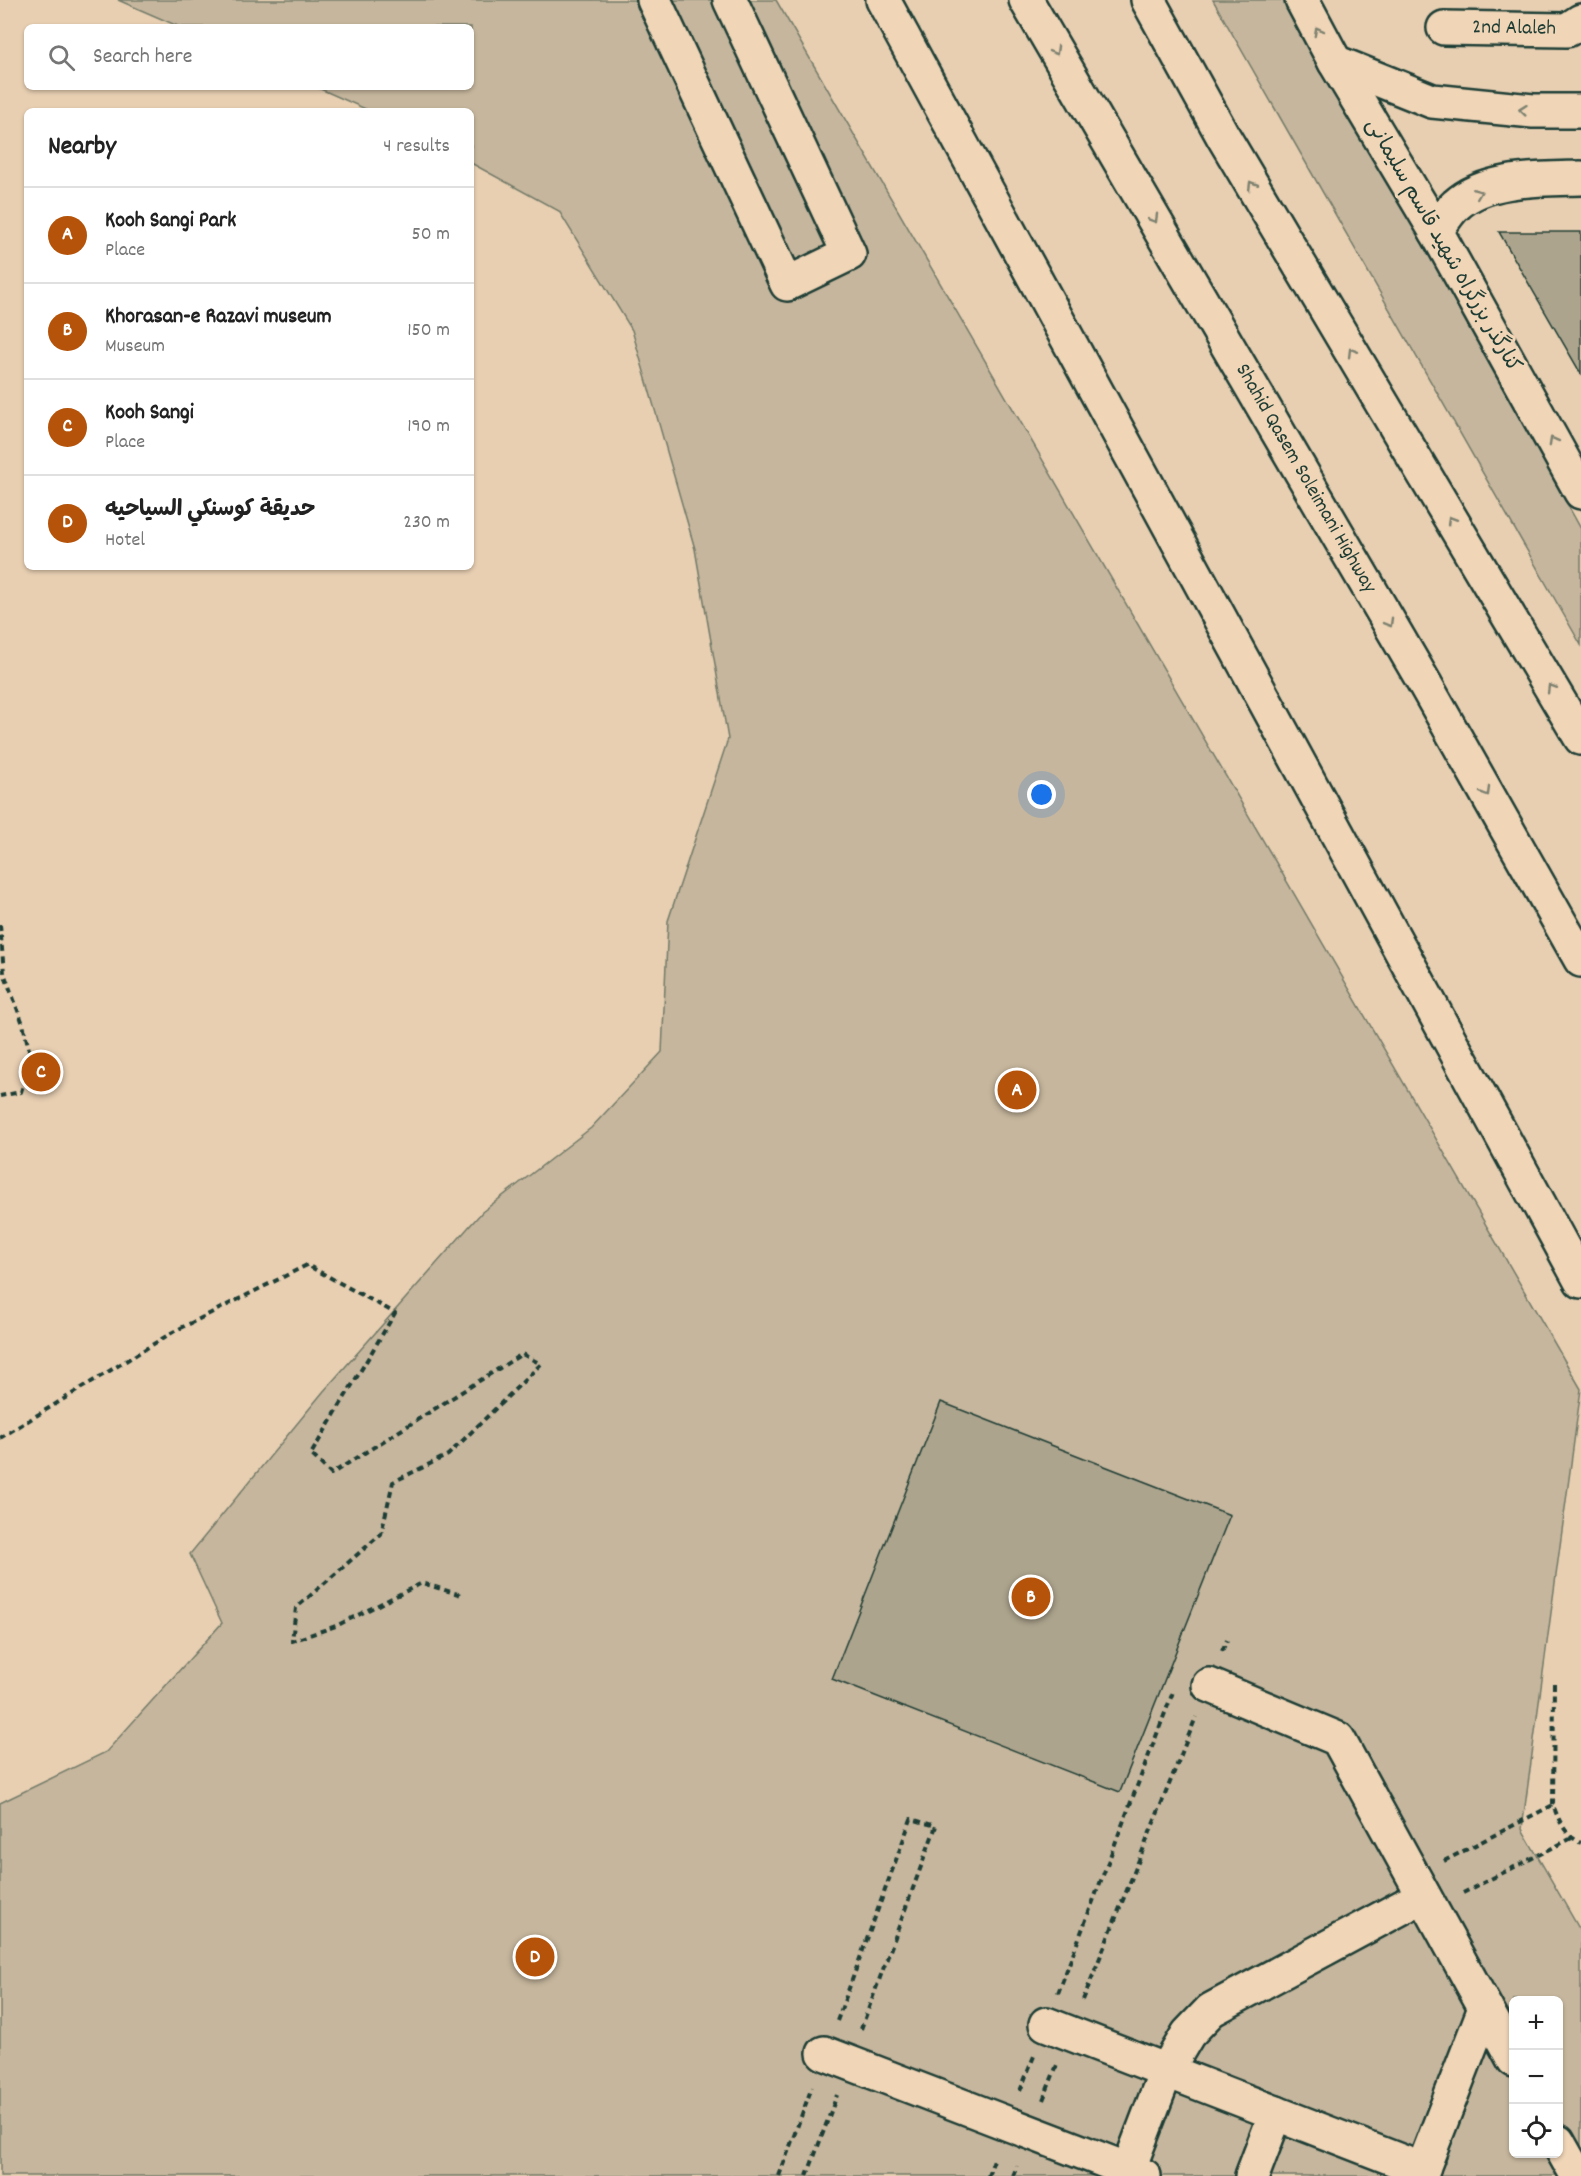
<!DOCTYPE html>
<meta charset="utf-8">
<style>
body{margin:0;font-family:Dekko,"Playpen Sans Arabic",sans-serif;background:#f2f2f2;color:#222}
.controls{position:absolute;right:18px;bottom:18px;display:grid;overflow:hidden;border-radius:9px;box-shadow:0 2px 4px #0004}
.controls button{width:54px;height:54px;display:grid;place-items:center;padding:0;border:0;border-bottom:2px solid #e0e0e0;background:#fff;color:#222;font:30px sans-serif}
.you{position:absolute;left:1042px;top:795px;width:21px;height:21px;margin:-15px;border:4px solid #fff;border-radius:50%;background:#1a73e8;box-shadow:0 0 0 9px #1a73e833}
.badge{display:grid;place-items:center;width:39px;height:39px;border-radius:50%;background:#b45309;color:#fff;font-size:20px;font-weight:700}
.pin{position:absolute;translate:-50% -50%;border:3px solid #fff;box-shadow:0 2px 6px #0006}
.list{margin:0;padding:0;list-style:none}
h2{display:flex;justify-content:space-between;align-items:center;height:78px;margin:0;padding:0 24px;font-size:26px}
h2 small{font-size:20px;font-weight:400;color:#767676}
.list li{display:grid;grid-template-columns:39px 1fr auto;gap:18px;align-items:center;box-sizing:border-box;height:96px;padding:0 24px;border-top:2px solid #e0e0e0}
.list b{display:block;font-size:22px;white-space:nowrap}
.list p{margin:0;font-size:20px;white-space:nowrap;color:#767676}
.list em{font-size:20px;font-style:normal;color:#767676}
.icon{flex:none;width:33px;height:33px;fill:none;stroke:currentColor;stroke-width:2;stroke-linecap:round;stroke-linejoin:round}
.map{position:relative;flex:none;width:1581px;height:2176px;overflow:hidden}
.search{position:absolute;background:#fff;box-shadow:0 2px 4px #0004;left:24px;top:24px;width:450px;height:66px;display:flex;align-items:center;gap:15px;box-sizing:border-box;padding:0 21px;border-radius:9px;color:#767676;font-size:22px}
.panel{position:absolute;background:#fff;box-shadow:0 2px 4px #0004;left:24px;top:108px;width:450px;height:462px;border-radius:9px}
.map>svg:first-child{display:block}
.green{fill:#c6b69d;stroke:#727a68;stroke-width:1.5;fill-rule:evenodd}
.building{fill:#ada48d;stroke:#1f3d34;stroke-width:1.5}
.lines{fill:none;stroke-linecap:round;stroke-linejoin:round}
.street-casing{stroke:#1f3d34;stroke-width:38}
.primary-casing{stroke:#1f3d34;stroke-width:38}
.highway-casing{stroke:#1f3d34;stroke-width:38}
.path{stroke:#1f3d34;stroke-width:4;stroke-dasharray:6 4.5;stroke-linecap:butt}
.street{stroke:#f0d5b7;stroke-width:33}
.primary{stroke:#f0d5b7;stroke-width:33}
.highway{stroke:#f0d5b7;stroke-width:33}
.oneway{stroke:#7d816f}
.labels{text-anchor:middle;dominant-baseline:central;stroke-width:6;stroke-linejoin:round;paint-order:stroke}
.street-label{font-size:21px;fill:#1f3d34;stroke:#f0d5b7}
</style>
<div class="map">
<svg width="1581" height="2176" viewBox="0 0 1581 2176">
<rect width="100%" height="100%" fill="#e8cfb2"/>
<filter id="ink" filterUnits="userSpaceOnUse"><feTurbulence type="fractalNoise" baseFrequency=".0167" numOctaves="2"/><feDisplacementMap in="SourceGraphic" scale="12" xChannelSelector="R" yChannelSelector="G"/><feConvolveMatrix kernelMatrix="1 2 1 2 8 2 1 2 1" color-interpolation-filters="sRGB"/></filter>
<g filter="url(#ink)">
<!-- green -->
<g class="green">
<path d="M 118,0 L 776,0 L 1581,1389 L 1522,1829 L 1581,1932 L 1581,2176 L 0,2176 L 0,1803 L 106,1752 L 222,1623 L 190,1554 L 323,1392 L 482,1212 L 591,1128 L 662,1052 L 668,921 L 728,739 L 695,549 L 632,330 L 559,211 L 471,163 L 471,111 L 370,111 L 316,87 L 471,87 L 471,27 L 180,27 ZM 1514,2000 L 1558,2000 L 1558,2154 L 1514,2154 Z"/>
<path d="M 1213,0 L 1289,0 L 1581,529 L 1581,645 Z"/>
</g>
<!-- building -->
<g class="building">
<path d="M 1499,232 L 1581,232 L 1581,374 Z"/>
<path d="M 941,1402 L 1230,1515 L 1120,1792 L 832,1679 Z"/>
</g>
<g class="lines">
<!-- street casing -->
<g class="street-casing">
<g id="street">
<path d="M 654,0 L 787,284 L 849,254 L 730,0"/>
<path d="M 883,0 L 1581,1281"/>
<path d="M 1444,28 L 1567,30 L 1581,21"/>
<path d="M 1209,1685 L 1338,1739 L 1514,2060"/>
<path d="M 1046,2024 L 1423,2170"/>
<path d="M 824,2053 L 1144,2176"/>
<path d="M 1558,2142 L 1577,2176"/>
<path d="M 1126,2176 L 1166,2071 L 1188,2034 L 1211,2010 L 1423,1896"/>
<path d="M 1252,2176 L 1276,2113"/>
<path d="M 1420,2176 L 1485,2008"/>
</g>
</g>
<!-- primary casing -->
<g class="primary-casing">
<g id="primary">
<path d="M 1302,0 L 1335,62 L 1436,231 L 1581,492"/>
<path d="M 1335,62 L 1432,101 L 1533,111 L 1581,111"/>
<path d="M 1436,231 C 1442,223 1448,212 1456,205 C 1486,177 1542,179 1581,178"/>
</g>
</g>
<!-- highway casing -->
<g class="highway-casing">
<g id="highway">
<path d="M 1026,0 L 1425,684 L 1581,960"/>
<path d="M 1148,0 L 1223,136 L 1581,738"/>
</g>
</g>
<!-- path -->
<g class="path">
<path d="M 0,925 L 4,973 L 23,1024 L 31,1058 L 21,1092 L 0,1096"/>
<path d="M 0,1438 L 173,1332 L 307,1265 L 395,1313 L 311,1454 L 331,1474 L 522,1354 L 541,1364 L 448,1455 L 393,1482 L 381,1534 L 296,1608 L 292,1641 L 336,1626 L 422,1583 L 461,1595"/>
<path d="M 1222,1651 L 1227,1640"/>
<path d="M 1554,1683 L 1553,1805 C 1559,1821 1565,1835 1581,1843"/>
<path d="M 1444,1861 L 1553,1805"/>
<path d="M 1463,1893 L 1572,1838"/>
<path d="M 1058,1993 L 1173,1692"/>
<path d="M 1083,2000 L 1196,1717"/>
<path d="M 837,2021 L 911,1819 L 936,1826 L 861,2029"/>
<path d="M 1020,2091 L 1034,2056"/>
<path d="M 1043,2100 L 1057,2065"/>
<path d="M 779,2176 L 812,2087"/>
<path d="M 807,2176 L 837,2095"/>
<path d="M 988,2176 L 995,2157"/>
<path d="M 1013,2176 L 1017,2166"/>
</g>
<!-- street -->
<use href="#street" class="street"/>
<!-- primary -->
<use href="#primary" class="primary"/>
<!-- highway -->
<use href="#highway" class="highway"/>
</g>
<!-- one-way arrows -->
<defs><path id="oneway-chevron" d="M-2-3.5L2.5 0L-2 3.5" fill="none" stroke-width="1.6" stroke-linecap="round" stroke-linejoin="round" transform="scale(1.5)"/></defs>
<g class="oneway">
<use href="#oneway-chevron" transform="translate(1318 31) rotate(-118)"/>
<use href="#oneway-chevron" transform="translate(1055 51) rotate(60)"/>
<use href="#oneway-chevron" transform="translate(1523 110) rotate(-174)"/>
<use href="#oneway-chevron" transform="translate(1252 185) rotate(-121)"/>
<use href="#oneway-chevron" transform="translate(1478 193) rotate(-22)"/>
<use href="#oneway-chevron" transform="translate(1154 219) rotate(60)"/>
<use href="#oneway-chevron" transform="translate(1352 352) rotate(-121)"/>
<use href="#oneway-chevron" transform="translate(1553 441) rotate(-119)"/>
<use href="#oneway-chevron" transform="translate(1451 520) rotate(-121)"/>
<use href="#oneway-chevron" transform="translate(1389 623) rotate(60)"/>
<use href="#oneway-chevron" transform="translate(1551 688) rotate(-121)"/>
<use href="#oneway-chevron" transform="translate(1486 792) rotate(60)"/>
</g>
</g>
<g class="labels">
<!-- street labels -->
<g class="street-label">
<text transform="translate(1514 29) rotate(1)">2nd Alaleh</text>
<text transform="translate(1442 246) rotate(60)">کنارگذر بزرگراه شهید قاسم سلیمانی</text>
<text transform="translate(1305 479) rotate(60)">Shahid Qasem Soleimani Highway</text>
</g>
</g>
</svg>
<div class="controls">
<button>+</button>
<button>−</button>
<button><svg class="icon" aria-label="locate" viewBox="0 0 24 24"><circle cx="12" cy="12" r="6"/><path d="M12 2v4M12 18v4M2 12h4M18 12h4"/></svg></button>
</div>
<div class="you"></div>
<div class="pin badge" style="left:1017px;top:1090px">A</div>
<div class="pin badge" style="left:1031px;top:1597px">B</div>
<div class="pin badge" style="left:41px;top:1072px">C</div>
<div class="pin badge" style="left:535px;top:1957px">D</div>
<div class="search"><svg class="icon" aria-label="search" viewBox="0 0 24 24"><circle cx="10" cy="10" r="6"/><path d="M15 15l6 6"/></svg>Search here</div>
<section class="panel">
<h2>Nearby<small>4 results</small></h2>
<ul class="list">
<li><span class="badge">A</span><div><b>Kooh Sangi Park</b><p>Place</p></div><em>50 m</em></li>
<li><span class="badge">B</span><div><b>Khorasan-e Razavi museum</b><p>Museum</p></div><em>150 m</em></li>
<li><span class="badge">C</span><div><b>Kooh Sangi</b><p>Place</p></div><em>190 m</em></li>
<li><span class="badge">D</span><div><b>حديقة كوسنكي السياحيه</b><p>Hotel</p></div><em>230 m</em></li>
</ul>
</section>
</div>
